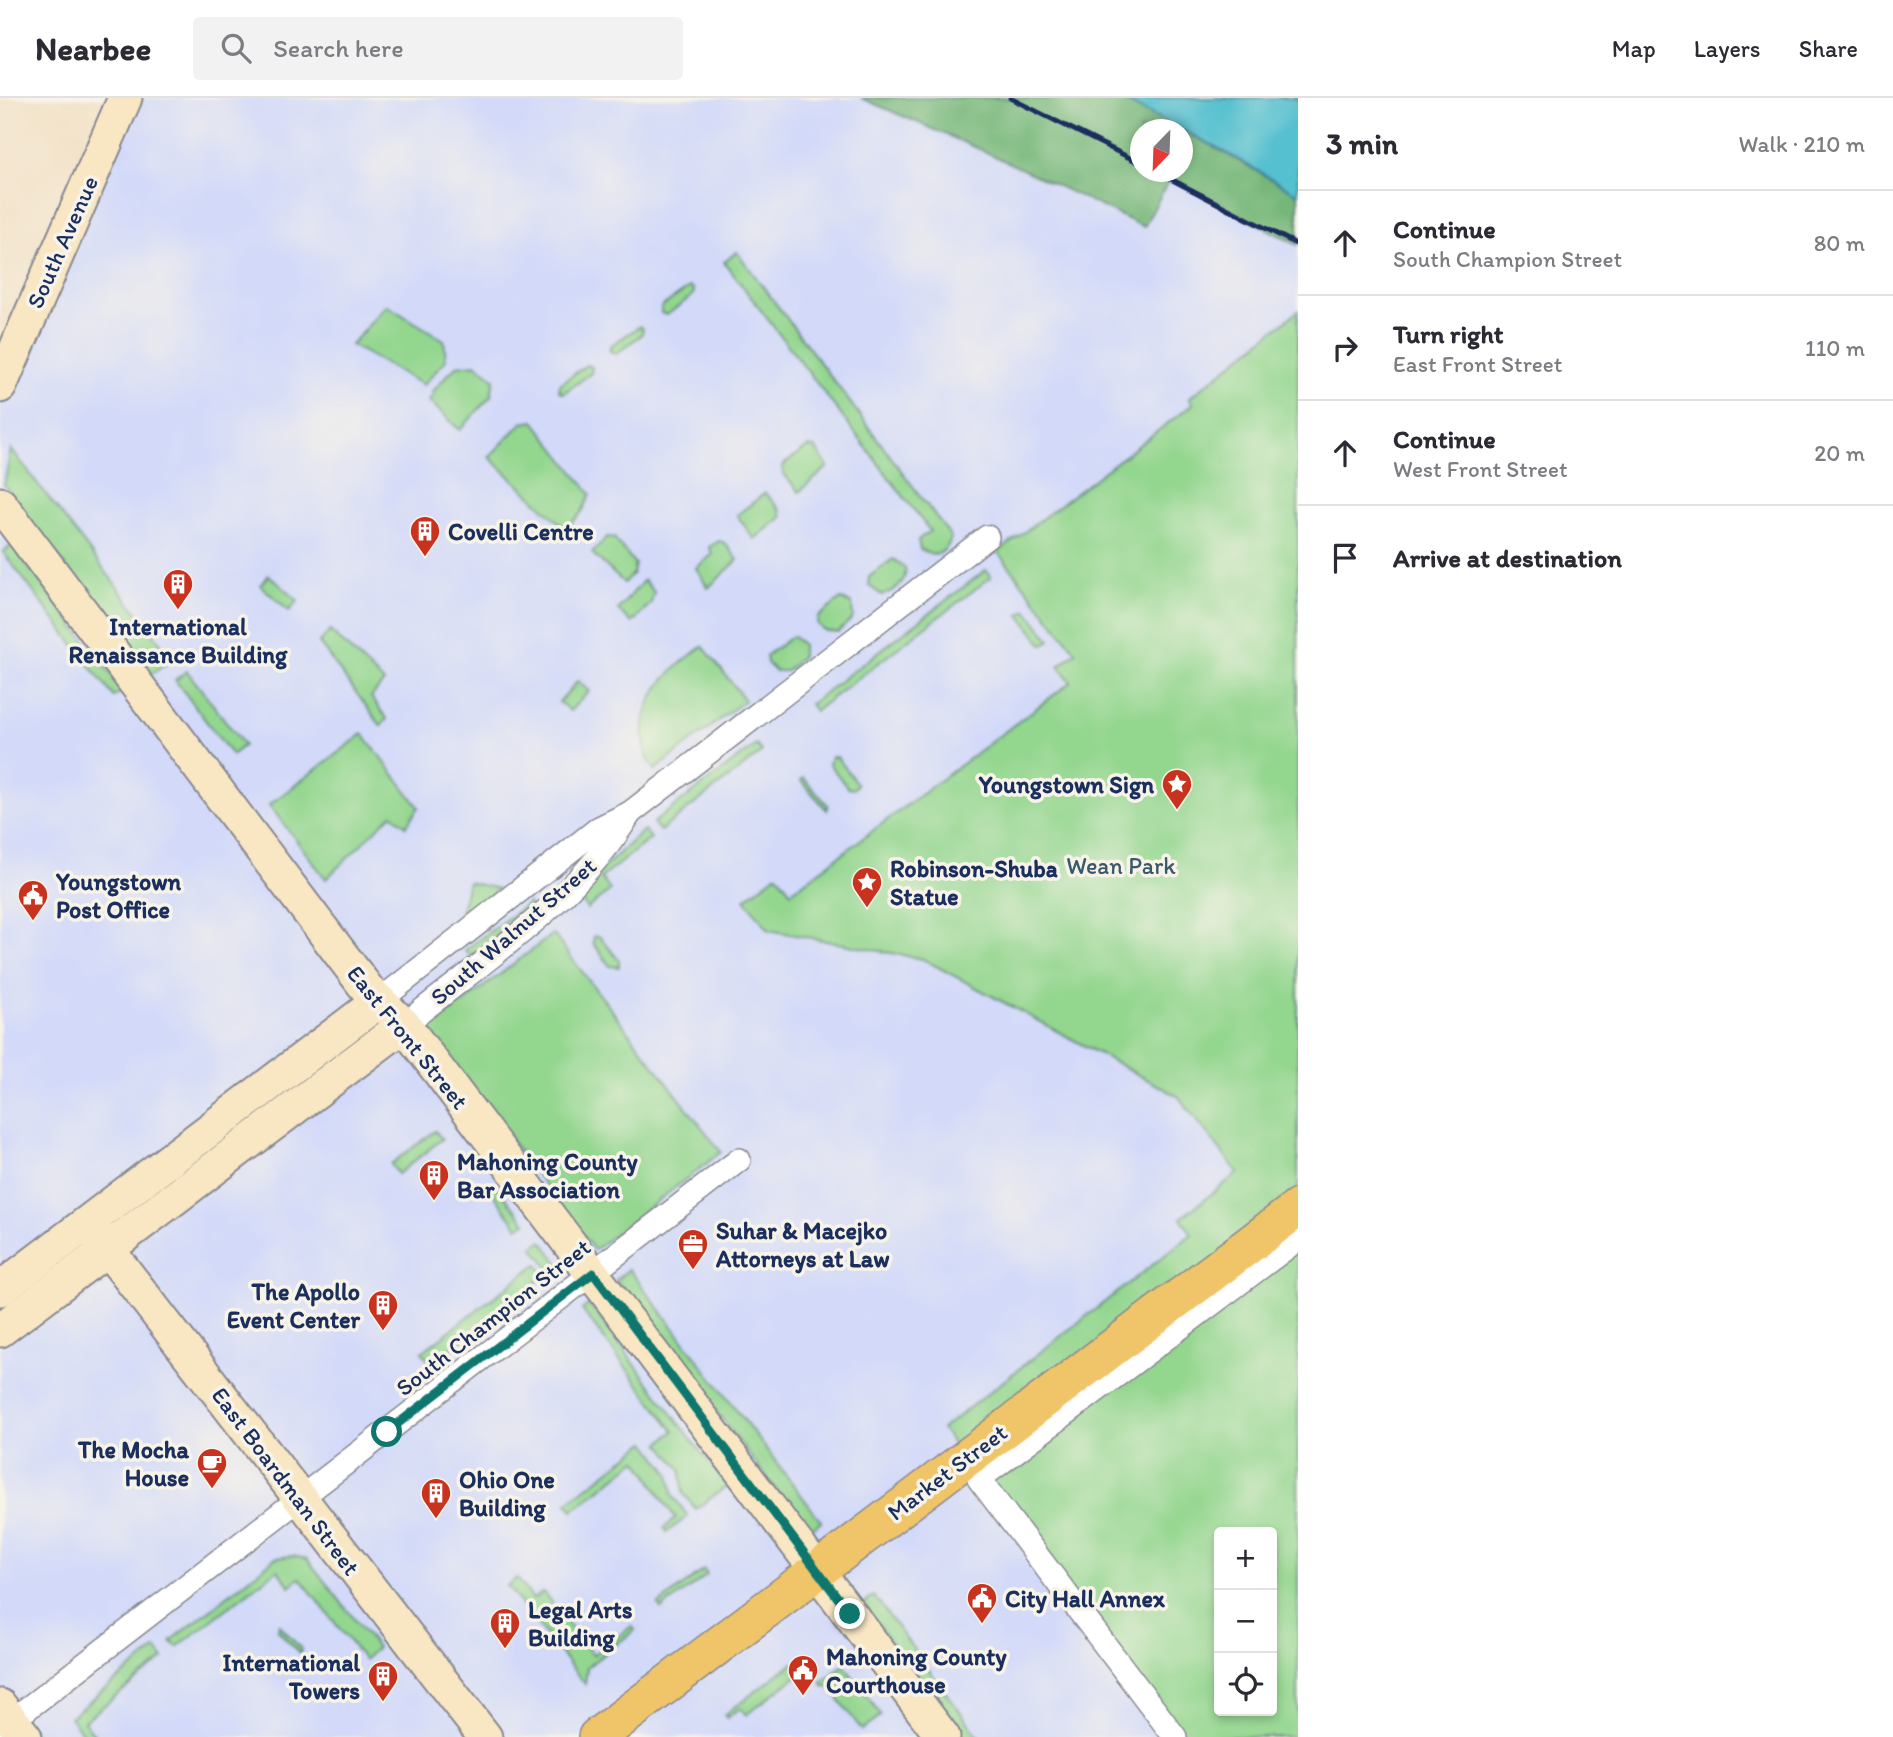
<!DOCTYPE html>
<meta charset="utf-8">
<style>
body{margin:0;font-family:Itim,sans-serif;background:#f2f2f3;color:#2b2b33}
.controls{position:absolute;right:21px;bottom:21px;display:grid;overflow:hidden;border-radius:7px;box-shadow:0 4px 10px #0003}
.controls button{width:63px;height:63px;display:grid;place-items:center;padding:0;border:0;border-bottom:2px solid #e1e1e2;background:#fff;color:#2b2b33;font:35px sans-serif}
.compass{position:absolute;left:1130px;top:21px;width:63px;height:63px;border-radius:50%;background:#fff;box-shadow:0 4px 10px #0003;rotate:203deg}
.stop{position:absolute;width:21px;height:21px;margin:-16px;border:5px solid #0f766e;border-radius:50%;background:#fff}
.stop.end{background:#0f766e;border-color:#fff;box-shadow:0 2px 7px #0008}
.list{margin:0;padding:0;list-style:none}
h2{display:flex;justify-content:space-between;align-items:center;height:91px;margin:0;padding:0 28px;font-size:30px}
h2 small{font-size:23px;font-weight:400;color:#7c7c81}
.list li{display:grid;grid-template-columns:46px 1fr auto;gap:21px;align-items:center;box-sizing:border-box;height:105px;padding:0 28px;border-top:2px solid #e1e1e2}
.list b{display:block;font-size:26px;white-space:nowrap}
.list p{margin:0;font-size:23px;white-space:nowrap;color:#7c7c81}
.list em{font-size:23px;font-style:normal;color:#7c7c81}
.icon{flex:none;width:38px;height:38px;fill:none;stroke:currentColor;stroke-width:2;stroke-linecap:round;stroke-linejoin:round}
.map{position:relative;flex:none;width:1298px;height:1639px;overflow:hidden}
header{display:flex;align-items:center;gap:42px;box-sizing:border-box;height:98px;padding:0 35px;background:#fff;border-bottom:2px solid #e1e1e2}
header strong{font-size:33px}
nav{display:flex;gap:38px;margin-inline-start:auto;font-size:24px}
.search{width:490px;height:63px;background:#f2f2f3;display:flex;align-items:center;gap:18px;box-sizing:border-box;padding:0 24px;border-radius:7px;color:#7c7c81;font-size:26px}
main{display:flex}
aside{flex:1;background:#fff}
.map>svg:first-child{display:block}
.built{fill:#d2d9f9}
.green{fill:#93d68e;stroke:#578276;stroke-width:2;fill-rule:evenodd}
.forest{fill:#76b779;stroke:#48736c;stroke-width:2}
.water{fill:#54c0cf;stroke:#387896;stroke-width:2}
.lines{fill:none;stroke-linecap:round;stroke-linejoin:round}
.street-casing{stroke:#878892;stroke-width:26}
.secondary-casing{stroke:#878892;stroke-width:37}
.primary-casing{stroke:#878892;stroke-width:40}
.street{stroke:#fff;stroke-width:23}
.secondary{stroke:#f9e7c3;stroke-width:33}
.primary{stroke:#f0c469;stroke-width:37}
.rail{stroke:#1b2f5e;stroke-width:5}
.route{stroke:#0f766e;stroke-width:9}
.labels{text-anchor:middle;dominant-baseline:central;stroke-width:7;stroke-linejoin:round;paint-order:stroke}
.street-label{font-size:24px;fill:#1b2f5e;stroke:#f7f3e8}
.poi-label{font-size:24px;font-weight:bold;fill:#1b2f5e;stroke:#f7f3e8;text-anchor:start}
.park-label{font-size:24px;fill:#39596a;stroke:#f7f3e8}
</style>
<header>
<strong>Nearbee</strong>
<div class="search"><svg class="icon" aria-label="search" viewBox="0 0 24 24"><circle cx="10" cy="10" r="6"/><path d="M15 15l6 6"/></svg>Search here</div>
<nav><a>Map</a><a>Layers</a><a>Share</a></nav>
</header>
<main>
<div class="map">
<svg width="1298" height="1639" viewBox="0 0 1298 1639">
<rect width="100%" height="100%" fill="#f7f3e8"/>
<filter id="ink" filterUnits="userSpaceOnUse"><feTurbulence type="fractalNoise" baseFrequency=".0143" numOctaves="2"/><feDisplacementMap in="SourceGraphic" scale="14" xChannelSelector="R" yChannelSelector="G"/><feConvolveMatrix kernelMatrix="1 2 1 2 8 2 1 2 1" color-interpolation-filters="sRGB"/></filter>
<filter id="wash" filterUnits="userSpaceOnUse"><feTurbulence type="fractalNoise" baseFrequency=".00686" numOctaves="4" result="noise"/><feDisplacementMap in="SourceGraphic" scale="28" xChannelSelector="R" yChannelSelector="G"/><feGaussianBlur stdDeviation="1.57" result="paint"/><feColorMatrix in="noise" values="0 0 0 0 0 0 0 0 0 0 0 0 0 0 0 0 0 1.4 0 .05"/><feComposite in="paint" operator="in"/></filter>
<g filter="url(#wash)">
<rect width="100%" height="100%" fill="#f3e1c6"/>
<!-- built -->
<path class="built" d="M 125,0 L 1010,0 L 1140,74 L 1157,74 L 1298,147 L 1298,213 L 1189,300 L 1193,306 L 999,454 L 1088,570 L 791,794 L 769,832 L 923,861 L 1178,998 L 1239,1075 L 1181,1120 L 1193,1135 L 942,1331 L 1175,1639 L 0,1639 L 0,288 Z"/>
<!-- green -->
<g class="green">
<path d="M 737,154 L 951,439 C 947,456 934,461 920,451 L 918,442 L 930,433 L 724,164 Z"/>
<path d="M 690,189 L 694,192 L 693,197 L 667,217 L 661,215 L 661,209 Z"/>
<path d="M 386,207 L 444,242 L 446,262 L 423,287 L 351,247 Z"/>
<path d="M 1298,213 L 1298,1639 L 1175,1639 L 942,1331 L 1192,1136 L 1181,1120 L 1238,1075 L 1178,998 L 923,861 L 769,832 L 745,801 L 777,776 L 791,794 L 1071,584 L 1059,568 L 1076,554 L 998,454 L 1193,306 L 1189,300 ZM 1219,1434 L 1272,1434 L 1272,1613 L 1219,1613 Z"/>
<path d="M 640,228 L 643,232 L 641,237 L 616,256 L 610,253 L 610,248 Z"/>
<path d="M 476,266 L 494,281 L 491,298 L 460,332 L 429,303 L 434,297 L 432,294 L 456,268 Z"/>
<path d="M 586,267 L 592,269 L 591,275 L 564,295 L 559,293 L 560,286 Z"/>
<path d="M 534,323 L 591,396 L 582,414 L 566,431 L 489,359 L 522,325 Z"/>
<path d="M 808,349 L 815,350 L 828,369 L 799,394 L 783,375 L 782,368 Z"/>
<path d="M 11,351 L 173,561 L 149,578 L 4,387 Z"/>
<path d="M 765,395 L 780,412 L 782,419 L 754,441 L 737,417 Z"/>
<path d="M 607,439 L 614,440 L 635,466 L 633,475 L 624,485 L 592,455 Z"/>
<path d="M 719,443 L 725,445 L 738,462 L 708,490 L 696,470 L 713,456 L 709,449 Z"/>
<path d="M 12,447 L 123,592 L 114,599 L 3,454 Z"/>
<path d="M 893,461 L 905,470 C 908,484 894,494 882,497 L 869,488 L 869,479 Z"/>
<path d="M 986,472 L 991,479 L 815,613 L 810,606 Z"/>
<path d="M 269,477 L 298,503 L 289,513 L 260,487 Z"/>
<path d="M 644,482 L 654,494 L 651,505 L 632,525 L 618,512 Z"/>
<path d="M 841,501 L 852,506 L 853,520 L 838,534 L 825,533 L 817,526 L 818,519 Z"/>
<path d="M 1027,512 L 1050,542 L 1043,547 L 1020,517 Z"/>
<path d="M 330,533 L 384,584 L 371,599 L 387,621 L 381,628 L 319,545 Z"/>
<path d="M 792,538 L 802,546 L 802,558 L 787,573 L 775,573 L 767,565 L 766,558 Z"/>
<path d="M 703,548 L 745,602 L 655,672 C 647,662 645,653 644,641 C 640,598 672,570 703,548 Z"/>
<path d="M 187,573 L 244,647 L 232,657 L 175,582 Z"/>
<path d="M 578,583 L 589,593 L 570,613 L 559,604 Z"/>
<path d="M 363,636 L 419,709 L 406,728 L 392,716 L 326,781 L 269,707 Z"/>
<path d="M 756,647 L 762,654 L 660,733 L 653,725 Z"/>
<path d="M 831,659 L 837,659 L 857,686 L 854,691 L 848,690 L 829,666 Z"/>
<path d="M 803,680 L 828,707 L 827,712 L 801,683 Z"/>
<path d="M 644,732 L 651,740 L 601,780 L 610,792 L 587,811 L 580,800 L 587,785 Z"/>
<path d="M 468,784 L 499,791 L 459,821 Z"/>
<path d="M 528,805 L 532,811 L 470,858 L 465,852 Z"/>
<path d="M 553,836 L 721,1054 L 594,1152 L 424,928 L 435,916 L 440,922 Z"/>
<path d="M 594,838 L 600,839 L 619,862 L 619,869 L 610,868 L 593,845 Z"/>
<path d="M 435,1033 L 442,1041 L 398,1076 L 391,1066 Z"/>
<path d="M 493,1085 L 526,1124 L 518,1129 L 488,1089 Z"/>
<path d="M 542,1143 L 565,1174 L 557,1180 L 533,1149 Z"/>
<path d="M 537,1166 L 546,1177 L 432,1266 L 422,1254 Z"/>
<path d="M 629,1171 L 821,1423 L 808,1434 L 616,1182 Z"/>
<path d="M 589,1206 L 727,1388 L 696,1411 L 683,1395 L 681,1372 L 660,1345 L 674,1333 L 582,1212 Z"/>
<path d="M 646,1344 L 669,1375 L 673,1398 L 688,1418 L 667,1434 L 664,1430 L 676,1420 C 660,1402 653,1381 637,1362 L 573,1412 L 567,1405 Z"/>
<path d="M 292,1458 L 307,1461 L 377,1550 L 364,1562 L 300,1480 L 290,1488 L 277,1472 L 177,1549 L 171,1543 L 275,1460 Z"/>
<path d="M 704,1472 L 707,1477 L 661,1511 L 658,1507 Z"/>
<path d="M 517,1480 L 533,1501 L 543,1494 L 593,1557 L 632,1528 L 635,1532 L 587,1569 L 585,1586 L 507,1488 Z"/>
<path d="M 874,1498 L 979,1639 L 963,1639 L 863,1507 Z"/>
<path d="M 279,1526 L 301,1551 L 300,1556 L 278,1532 Z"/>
<path d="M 156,1551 L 164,1561 L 84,1623 L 96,1639 L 86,1639 L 70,1619 Z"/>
<path d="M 793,1565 L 801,1575 L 746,1617 L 740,1610 L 727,1620 L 724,1617 Z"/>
<path d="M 844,1567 L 881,1617 L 862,1632 L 828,1587 L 825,1589 L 822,1584 Z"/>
</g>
<!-- forest -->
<path class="forest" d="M 861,0 L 1119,0 L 1181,31 L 1140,32 L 1140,74 L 1182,74 L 1183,32 L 1298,96 L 1298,147 L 1170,80 L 1144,129 L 986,54 Z"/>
<!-- water -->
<path class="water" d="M 1119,0 L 1298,0 L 1298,96 L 1218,50 Z"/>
</g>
<g filter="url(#ink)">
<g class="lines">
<!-- street casing -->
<g class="street-casing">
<g id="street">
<path d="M 379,903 L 599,730 L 630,715 L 987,439"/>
<path d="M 404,927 C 482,863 577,803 630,715"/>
<path d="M 2,1630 L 739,1062"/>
<path d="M 1175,1639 L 979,1381 L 1298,1141"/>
</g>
</g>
<!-- secondary casing -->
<g class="secondary-casing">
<g id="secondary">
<path d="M 0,288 L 125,0"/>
<path d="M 0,406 L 368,892 L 404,927 L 943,1639"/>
<path d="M 88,1126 L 485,1639"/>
<path d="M 0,1191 L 379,903"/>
<path d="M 0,1232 L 404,927"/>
<path d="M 0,1608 L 25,1639"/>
</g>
</g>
<!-- primary casing -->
<g class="primary-casing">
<path id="primary" d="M 597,1639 L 1298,1110"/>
</g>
<!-- street -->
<use href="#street" class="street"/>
<!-- secondary -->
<use href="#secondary" class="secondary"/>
<!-- primary -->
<use href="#primary" class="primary"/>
<!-- rail -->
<g class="rail">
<path d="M 1010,0 L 1140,65"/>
<path d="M 1157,74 L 1298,147"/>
</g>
</g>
</g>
<g class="lines" filter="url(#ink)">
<!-- route -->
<path class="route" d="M 387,1334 L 593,1175 L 850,1516"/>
</g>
<!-- icons -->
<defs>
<g id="building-pin" transform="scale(1.575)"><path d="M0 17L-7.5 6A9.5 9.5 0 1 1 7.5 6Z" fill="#c8321e" stroke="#f7f3e8"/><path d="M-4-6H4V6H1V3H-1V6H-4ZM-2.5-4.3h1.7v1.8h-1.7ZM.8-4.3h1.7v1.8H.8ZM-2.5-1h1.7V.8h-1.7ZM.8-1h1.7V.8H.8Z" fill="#fff"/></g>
<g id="sight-pin" transform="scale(1.575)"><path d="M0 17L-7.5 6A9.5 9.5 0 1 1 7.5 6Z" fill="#c8321e" stroke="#f7f3e8"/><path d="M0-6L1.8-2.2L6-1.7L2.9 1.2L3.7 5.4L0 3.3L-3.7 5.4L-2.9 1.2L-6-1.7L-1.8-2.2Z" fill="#fff"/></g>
<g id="civic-pin" transform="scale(1.575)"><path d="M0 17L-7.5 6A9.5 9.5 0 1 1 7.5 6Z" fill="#c8321e" stroke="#f7f3e8"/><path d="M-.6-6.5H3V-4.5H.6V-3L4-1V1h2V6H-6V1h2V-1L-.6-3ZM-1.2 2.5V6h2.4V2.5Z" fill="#fff"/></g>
<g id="office-pin" transform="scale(1.575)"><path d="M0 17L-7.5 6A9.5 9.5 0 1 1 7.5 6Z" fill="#c8321e" stroke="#f7f3e8"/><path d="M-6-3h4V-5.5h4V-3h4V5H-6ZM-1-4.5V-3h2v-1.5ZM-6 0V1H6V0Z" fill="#fff"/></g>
<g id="cafe-pin" transform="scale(1.575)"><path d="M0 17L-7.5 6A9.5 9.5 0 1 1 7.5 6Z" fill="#c8321e" stroke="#f7f3e8"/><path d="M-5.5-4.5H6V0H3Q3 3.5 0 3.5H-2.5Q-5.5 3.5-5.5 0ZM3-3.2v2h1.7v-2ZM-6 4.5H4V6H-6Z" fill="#fff"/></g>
</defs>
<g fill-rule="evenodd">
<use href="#building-pin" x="425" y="433"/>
<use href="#building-pin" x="178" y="486"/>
<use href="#sight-pin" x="1177" y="686"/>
<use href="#sight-pin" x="867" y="784"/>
<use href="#civic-pin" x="33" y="797"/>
<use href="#building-pin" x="434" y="1077"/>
<use href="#office-pin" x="693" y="1146"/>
<use href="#building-pin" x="383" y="1207"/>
<use href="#cafe-pin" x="212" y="1365"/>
<use href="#building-pin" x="436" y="1395"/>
<use href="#civic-pin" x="982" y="1500"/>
<use href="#building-pin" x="505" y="1525"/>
<use href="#civic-pin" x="803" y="1572"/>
<use href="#building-pin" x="383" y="1578"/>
</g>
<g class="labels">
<!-- street labels -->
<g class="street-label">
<text transform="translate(62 144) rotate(-66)">South Avenue</text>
<text transform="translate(513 833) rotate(-41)">South Walnut Street</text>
<text transform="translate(408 939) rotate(51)">East Front Street</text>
<text transform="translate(493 1219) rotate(-38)">South Champion Street</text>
<text transform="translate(947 1374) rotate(-37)">Market Street</text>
<text transform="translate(286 1383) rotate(53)">East Boardman Street</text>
</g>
<!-- poi labels -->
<g class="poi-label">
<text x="448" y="433">Covelli Centre</text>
<text x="178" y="528" text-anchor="middle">International<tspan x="178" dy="28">Renaissance Building</tspan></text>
<text x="1154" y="686" text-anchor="end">Youngstown Sign</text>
<text x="890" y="770">Robinson-Shuba<tspan x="890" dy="28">Statue</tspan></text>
<text x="56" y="783">Youngstown<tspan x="56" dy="28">Post Office</tspan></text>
<text x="457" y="1063">Mahoning County<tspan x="457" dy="28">Bar Association</tspan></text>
<text x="716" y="1132">Suhar &amp; Macejko<tspan x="716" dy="28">Attorneys at Law</tspan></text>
<text x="360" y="1193" text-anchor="end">The Apollo<tspan x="360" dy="28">Event Center</tspan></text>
<text x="189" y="1351" text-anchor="end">The Mocha<tspan x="189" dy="28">House</tspan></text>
<text x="459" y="1381">Ohio One<tspan x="459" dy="28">Building</tspan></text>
<text x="1005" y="1500">City Hall Annex</text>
<text x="528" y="1511">Legal Arts<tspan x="528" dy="28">Building</tspan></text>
<text x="826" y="1558">Mahoning County<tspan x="826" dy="28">Courthouse</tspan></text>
<text x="360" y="1564" text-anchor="end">International<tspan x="360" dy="28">Towers</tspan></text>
</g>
<!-- park labels -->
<g class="park-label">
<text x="1121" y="767">Wean Park</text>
</g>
</g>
</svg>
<div class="controls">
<button>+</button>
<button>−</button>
<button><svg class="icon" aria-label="locate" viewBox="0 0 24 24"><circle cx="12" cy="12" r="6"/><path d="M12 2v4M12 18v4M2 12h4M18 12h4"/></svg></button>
</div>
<svg class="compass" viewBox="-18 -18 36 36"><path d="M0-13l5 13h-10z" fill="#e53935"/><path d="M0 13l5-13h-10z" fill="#7c7c81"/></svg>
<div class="stop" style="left:387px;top:1334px"></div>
<div class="stop end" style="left:850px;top:1516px"></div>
</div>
<aside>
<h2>3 min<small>Walk · 210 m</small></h2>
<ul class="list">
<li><svg class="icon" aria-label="ahead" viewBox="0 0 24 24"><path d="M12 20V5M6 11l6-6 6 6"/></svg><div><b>Continue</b><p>South Champion Street</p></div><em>80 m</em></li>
<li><svg class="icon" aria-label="right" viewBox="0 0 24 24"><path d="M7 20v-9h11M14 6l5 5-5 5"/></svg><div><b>Turn right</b><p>East Front Street</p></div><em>110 m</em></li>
<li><svg class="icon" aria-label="ahead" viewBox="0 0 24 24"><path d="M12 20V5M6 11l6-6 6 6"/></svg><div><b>Continue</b><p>West Front Street</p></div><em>20 m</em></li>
<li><svg class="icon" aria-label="arrive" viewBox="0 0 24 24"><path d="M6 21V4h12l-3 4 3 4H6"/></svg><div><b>Arrive at destination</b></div></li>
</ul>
</aside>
</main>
